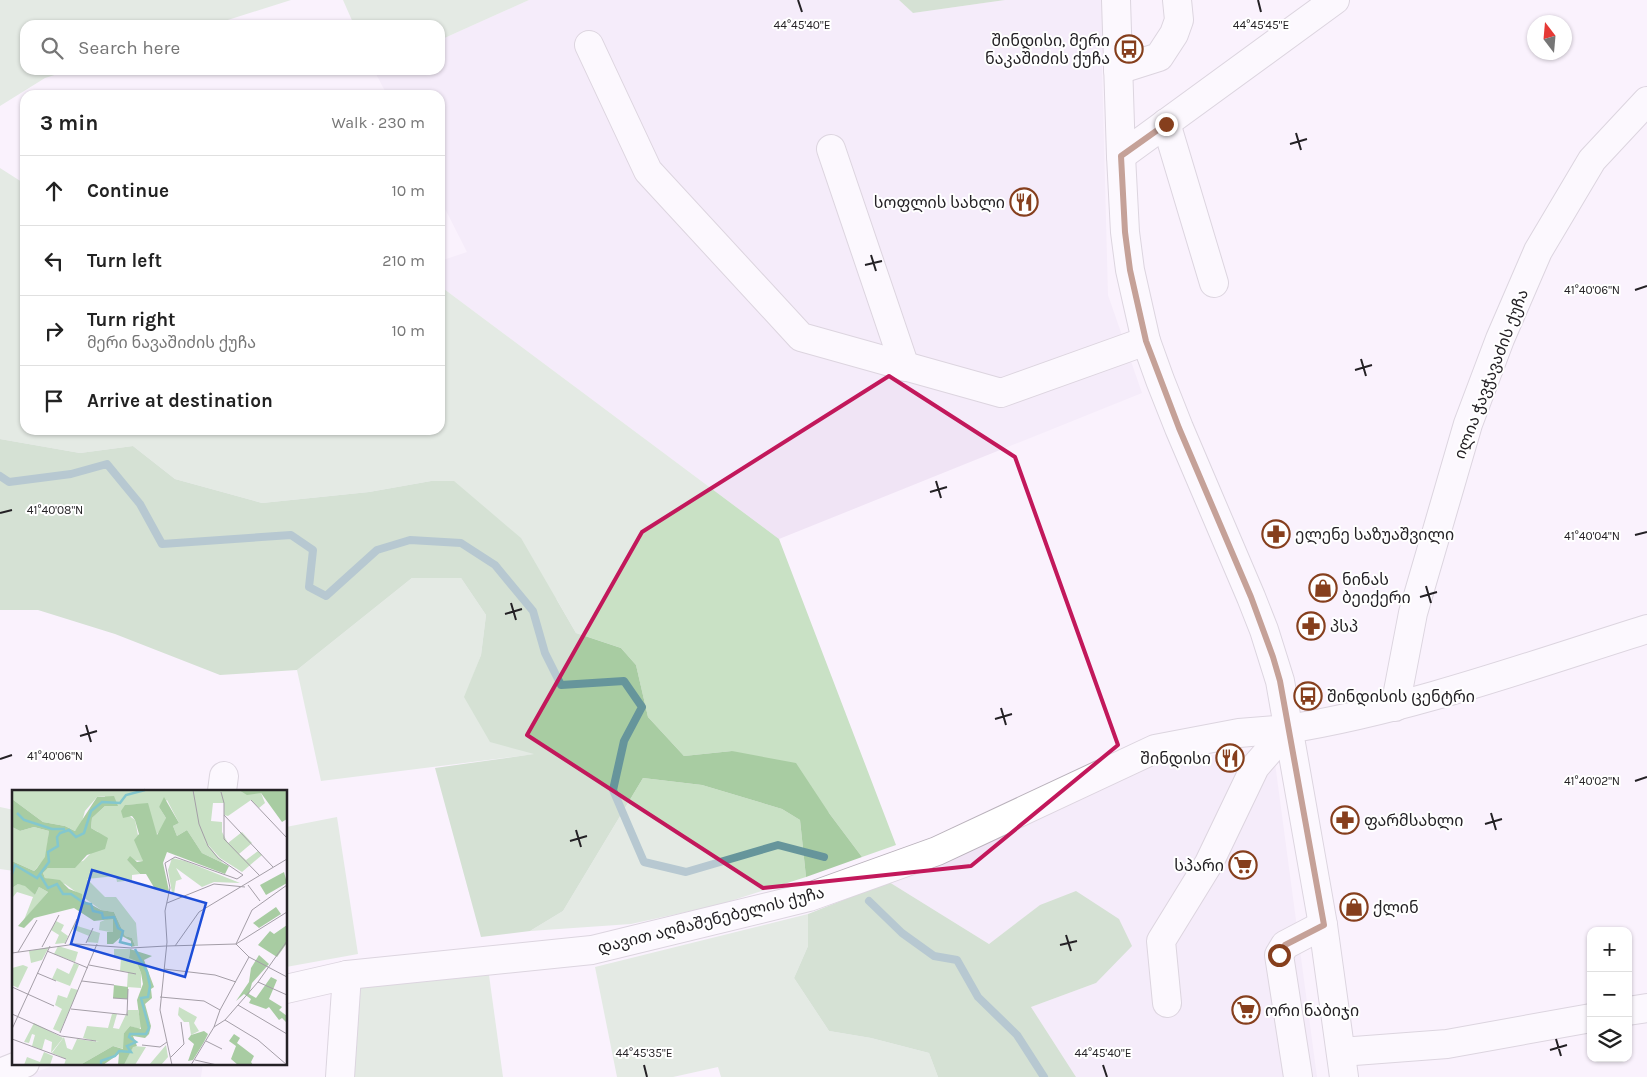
<!DOCTYPE html>
<meta charset="utf-8">
<style>
body{margin:0;font-family:Karla,"Noto Sans Georgian",sans-serif;background:#f6f6f6;color:#222}
.controls{position:absolute;right:15px;bottom:15px;display:grid;overflow:hidden;border-radius:10px;box-shadow:0 1px 4px #0004}
.controls button{width:45px;height:45px;display:grid;place-items:center;padding:0;border:0;border-bottom:1px solid #e0e0e0;background:#fff;color:#222;font:25px sans-serif}
.compass{position:absolute;left:1527px;top:15px;width:45px;height:45px;border-radius:50%;background:#fff;box-shadow:0 1px 4px #0004;rotate:344deg}
.stop{position:absolute;width:15px;height:15px;margin:-11px;border:4px solid #863f1d;border-radius:50%;background:#fff}
.stop.end{background:#863f1d;border-color:#fff;box-shadow:0 1px 5px #0008}
.list{margin:0;padding:0;list-style:none}
h2{display:flex;justify-content:space-between;align-items:center;height:65px;margin:0;padding:0 20px;font-size:21px}
h2 small{font-size:16px;font-weight:400;color:#767676}
.list li{display:grid;grid-template-columns:32px 1fr auto;gap:15px;align-items:center;box-sizing:border-box;height:70px;padding:0 20px;border-top:1px solid #e0e0e0}
.list b{display:block;font-size:19px;white-space:nowrap}
.list p{margin:0;font-size:16px;white-space:nowrap;color:#767676}
.list em{font-size:16px;font-style:normal;color:#767676}
.icon{flex:none;width:28px;height:28px;fill:none;stroke:currentColor;stroke-width:2;stroke-linecap:round;stroke-linejoin:round}
.map{position:relative;flex:none;width:1647px;height:1077px;overflow:hidden}
.search{position:absolute;background:#fff;box-shadow:0 1px 4px #0004;left:20px;top:20px;width:425px;height:55px;display:flex;align-items:center;gap:12px;box-sizing:border-box;padding:0 18px;border-radius:15px;color:#767676;font-size:19px}
.panel{position:absolute;background:#fff;box-shadow:0 1px 4px #0004;left:20px;top:90px;width:425px;height:345px;border-radius:15px}
.map>svg:first-child{display:block}
.built{fill:#f0e4f5}
.green{fill:#c9e1c5}
.forest{fill:#a8cca2}
.lines{fill:none;stroke-linecap:round;stroke-linejoin:round}
.stream{stroke:#66959b;stroke-width:8}
.minor-casing{stroke:#b9b1bb;stroke-width:30}
.major-casing{stroke:#b9b1bb;stroke-width:30}
.minor{stroke:#fff;stroke-width:28}
.major{stroke:#fff;stroke-width:28}
.route{stroke:#863f1d;stroke-width:6}
.marked{fill:none;stroke:#c2185b;stroke-width:4;stroke-linejoin:round}
.ticks{fill:none;stroke:#242125;stroke-width:2}
.labels{text-anchor:middle;dominant-baseline:central;stroke-width:4;stroke-linejoin:round;paint-order:stroke}
.poi-label{font-size:16px;fill:#242125;stroke:#fff;text-anchor:start}
.street-label{font-size:16px;fill:#242125;stroke:#fff}
.inset-river{fill:none;stroke:#83c7ce;stroke-width:2.5}
.inset-road{fill:none;stroke:#a49ea7;stroke-width:1}
.view{fill:#1d4ed8;fill-opacity:0.15;stroke:#1d4ed8;stroke-width:2.5}
.inset-edge{fill:none;stroke:#242125;stroke-width:2.5}
.ticks-label{font-size:12px;text-anchor:middle;fill:#242125;stroke:#fff;stroke-width:4;stroke-linejoin:round;paint-order:stroke}
</style>
<div class="map">
<svg width="1647" height="1077" viewBox="0 0 1647 1077">
<rect width="100%" height="100%" fill="#faf2fd"/>
<!-- built -->
<g class="built">
<path d="M 529,0 L 899,0 L 913,13 L 1005,0 L 1103,0 L 1102,68 L 1108,295 L 1142,393 L 779,539 L 440,286 L 440,261 L 467,252 L 440,199 L 440,95 L 387,95 L 374,70 L 440,70 L 440,40 Z"/>
<path d="M 1251,750 L 1275,763 L 1317,1077 L 1076,1077 L 1031,1007 L 1096,983 L 1039,906 L 989,944 L 889,882 L 1163,762 Z"/>
<path d="M 62,1063 L 203,1063 L 201,1077 L 20,1077 Z"/>
</g>
<!-- green -->
<g class="green">
<path d="M 0,0 L 291,0 L 212,25 L 25,25 L 25,70 L 70,70 L 45,78 L 0,106 Z"/>
<path d="M 343,0 L 529,0 L 440,40 L 440,25 L 354,25 Z"/>
<path d="M 0,168 L 25,184 L 25,430 L 440,430 L 440,286 L 779,539 L 896,845 L 862,857 L 829,813 L 732,751 L 684,756 L 648,717 L 636,665 L 621,648 L 576,633 L 557,600 L 431,481 L 369,492 L 262,503 L 175,479 L 133,446 L 80,453 L 0,439 Z"/>
<path d="M 412,578 L 461,578 L 486,615 L 481,655 L 465,697 L 536,754 L 321,781 L 297,670 Z"/>
<path d="M 643,778 L 702,785 L 782,809 L 800,820 L 806,877 L 718,905 L 631,924 L 530,931 L 563,911 Z"/>
<path d="M 0,807 L 14,810 L 14,871 L 0,869 Z"/>
<path d="M 337,817 L 358,954 L 286,967 L 286,827 Z"/>
<path d="M 808,914 L 808,946 L 794,978 L 829,1031 L 871,1038 L 929,1053 L 938,1077 L 721,1077 L 718,1067 L 673,1077 L 617,1077 L 595,967 Z"/>
<path d="M 489,975 L 503,1077 L 348,1077 L 354,982 Z"/>
</g>
<!-- forest -->
<g class="forest">
<path d="M 899,0 L 1005,0 L 913,13 Z"/>
<path d="M 0,439 L 80,453 L 133,446 L 175,479 L 262,503 L 369,492 L 431,481 L 454,481 L 521,538 L 576,633 L 621,648 L 636,665 L 648,717 L 684,756 L 732,751 L 796,763 L 829,813 L 862,857 L 806,877 L 800,820 L 782,809 L 702,785 L 643,778 L 563,911 L 530,931 L 481,937 L 435,768 L 534,754 L 490,742 L 464,697 L 481,655 L 486,615 L 461,578 L 412,578 L 297,670 L 220,675 L 115,634 L 38,610 L 0,610 Z"/>
<path d="M 889,882 L 989,944 L 1040,905 L 1076,891 L 1119,919 L 1132,946 L 1096,983 L 1031,1007 L 1076,1077 L 938,1077 L 929,1053 L 871,1038 L 829,1031 L 794,978 L 808,946 L 808,914 Z"/>
</g>
<g class="lines">
<!-- stream -->
<g class="stream">
<path d="M 0,476 L 9,482 L 71,474 L 107,464 L 140,504 L 162,544 L 291,535 L 313,550 L 309,587 L 326,596 L 377,550 L 410,540 L 461,543 L 495,565 L 533,611 L 545,653 L 561,685 L 624,681 L 642,707 L 624,741 L 613,790 L 644,862 L 686,872 L 778,845 L 824,857"/>
<path d="M 869,901 L 902,933 L 934,956 L 957,960 L 978,997 L 1017,1035 L 1044,1077"/>
</g>
<!-- minor casing -->
<g class="minor-casing">
<g id="minor">
<path d="M 589,45 L 648,171 L 801,337 L 1001,393 L 1146,341"/>
<path d="M 1118,70 L 1159,57 L 1174,34 L 1179,20 L 1177,0"/>
<path d="M 1166,123 L 1214,283"/>
<path d="M 831,149 L 905,367"/>
<path d="M 1121,156 L 1335,0"/>
<path d="M 1395,707 L 1413,613 L 1468,424 L 1500,339 L 1538,251 L 1592,160 L 1647,101"/>
<path d="M 222,791 L 224,776"/>
<path d="M 286,989 L 347,975 L 592,950 L 809,897 L 937,851 L 1155,749 L 1239,733 L 1288,729"/>
<path d="M 1167,1003 L 1161,941 L 1209,863 L 1255,767 L 1288,729"/>
<path d="M 1628,1011 L 1647,1008"/>
<path d="M 1341,1052 L 1447,1044 L 1591,1018"/>
<path d="M 0,1073 L 25,1063"/>
<path d="M 340,1077 L 347,975"/>
<path d="M 1298,1077 L 1279,955 L 1285,945 L 1323,925"/>
</g>
</g>
<!-- major casing -->
<g class="major-casing">
<g id="major">
<path d="M 1116,0 L 1121,156 L 1125,232 L 1130,270 L 1146,341 L 1160,380 L 1179,428 L 1251,597 L 1264,630 L 1280,681 L 1323,925 L 1344,1077"/>
<path d="M 1288,729 C 1411,709 1529,666 1647,629"/>
</g>
</g>
<!-- minor -->
<use href="#minor" class="minor"/>
<!-- major -->
<use href="#major" class="major"/>
</g>
<g class="lines">
<!-- route -->
<path class="route" d="M 1166,124 L 1121,156 L 1125,232 L 1130,270 L 1146,341 L 1179,428 L 1251,597 L 1273,657 L 1280,681 L 1324,925 L 1285,945 L 1279,955"/>
</g>
<!-- marked area -->
<path d="M0 0H1647V1077H0ZM 889,376 L 1015,457 L 1118,745 L 971,866 L 763,888 L 527,735 L 642,532 Z" fill="#faf2fd" fill-opacity=".55" fill-rule="evenodd"/>
<path class="marked" d="M 889,376 L 1015,457 L 1118,745 L 971,866 L 763,888 L 527,735 L 642,532 Z"/>
<!-- ticks -->
<path class="ticks" d="M 798,0 L 802,12M 1258,0 L 1261,12M 1296,133 L 1301,150M 1290,144 L 1307,139M 871,255 L 876,271M 865,265 L 882,261M 1635,290 L 1647,286M 1361,359 L 1366,376M 1355,370 L 1372,365M 936,481 L 941,498M 930,492 L 947,487M 0,513 L 12,510M 1635,535 L 1647,532M 1426,586 L 1431,603M 1420,597 L 1437,592M 511,603 L 516,620M 505,614 L 522,609M 1001,708 L 1006,725M 995,719 L 1012,714M 86,725 L 91,742M 80,736 L 97,731M 0,759 L 12,755M 1635,781 L 1647,777M 1491,813 L 1496,830M 1485,824 L 1502,819M 576,830 L 581,847M 570,841 L 587,836M 1066,935 L 1071,951M 1060,945 L 1077,941M 1556,1039 L 1561,1056M 1550,1050 L 1567,1045M 644,1065 L 647,1077M 1103,1065 L 1107,1077"/>
<!-- icons -->
<defs>
<g id="bus-ring" transform="scale(1.4375)"><circle r="9.5" fill="#fff" stroke="#863f1d" stroke-width="1.5"/><path d="M-5-6H5V4H4V6H2V4H-2V6H-4V4H-5ZM-3.5-4V0h7V-4ZM-3.5 1.2v1.5H-2V1.2ZM2 1.2v1.5H3.5V1.2Z" fill="#863f1d"/></g>
<g id="restaurant-ring" transform="scale(1.4375)"><circle r="9.5" fill="#fff" stroke="#863f1d" stroke-width="1.5"/><path d="M-5-6h1v4h1v-4h1v4h1v-4h1v5L-1.5 .5V6h-2V.5L-5-1ZM5-6V6H3V1.5H1.5Q1.5-4 5-6Z" fill="#863f1d"/></g>
<g id="pharmacy-ring" transform="scale(1.4375)"><circle r="9.5" fill="#fff" stroke="#863f1d" stroke-width="1.5"/><path d="M-2-6h4v4h4v4h-4v4h-4v-4h-4v-4h4Z" fill="#863f1d"/></g>
<g id="shop-ring" transform="scale(1.4375)"><circle r="9.5" fill="#fff" stroke="#863f1d" stroke-width="1.5"/><path d="M-5-2.5h2.3a2.7 3.5 0 0 1 5.4 0H5L5.5 6h-11ZM-1.5-2.5h3a1.5 2.3 0 0 0-3 0Z" fill="#863f1d"/></g>
<g id="supermarket-ring" transform="scale(1.4375)"><circle r="9.5" fill="#fff" stroke="#863f1d" stroke-width="1.5"/><path d="M-6-5.5h2.5l.6 2H6L4.5 2H-2.5L-4.4-4H-6ZM-1.5 3.2a1.3 1.3 0 1 0 .1 0ZM3 3.2a1.3 1.3 0 1 0 .1 0Z" fill="#863f1d"/></g>
</defs>
<g fill-rule="evenodd">
<use href="#bus-ring" x="1129" y="49"/>
<use href="#restaurant-ring" x="1024" y="202"/>
<use href="#pharmacy-ring" x="1276" y="534"/>
<use href="#shop-ring" x="1323" y="588"/>
<use href="#pharmacy-ring" x="1311" y="626"/>
<use href="#bus-ring" x="1308" y="696"/>
<use href="#restaurant-ring" x="1230" y="758"/>
<use href="#pharmacy-ring" x="1345" y="820"/>
<use href="#supermarket-ring" x="1243" y="865"/>
<use href="#shop-ring" x="1354" y="907"/>
<use href="#supermarket-ring" x="1246" y="1010"/>
</g>
<g class="labels">
<!-- poi labels -->
<g class="poi-label">
<text x="1110" y="40" text-anchor="end">შინდისი, მერი<tspan x="1110" dy="18">ნაკაშიძის ქუჩა</tspan></text>
<text x="1005" y="202" text-anchor="end">სოფლის სახლი</text>
<text x="1295" y="534">ელენე საზუაშვილი</text>
<text x="1342" y="579">ნინას<tspan x="1342" dy="18">ბეიქერი</tspan></text>
<text x="1330" y="626">პსპ</text>
<text x="1327" y="696">შინდისის ცენტრი</text>
<text x="1211" y="758" text-anchor="end">შინდისი</text>
<text x="1364" y="820">ფარმსახლი</text>
<text x="1224" y="865" text-anchor="end">სპარი</text>
<text x="1373" y="907">ქლინ</text>
<text x="1265" y="1010">ორი ნაბიჯი</text>
</g>
<!-- street labels -->
<g class="street-label">
<text transform="translate(1491 374) rotate(-69)">ილია ჭავჭავაძის ქუჩა</text>
<text transform="translate(711 920) rotate(-14)">დავით აღმაშენებელის ქუჩა</text>
</g>
</g>
<!-- overview -->
<g transform="translate(12 790)">
<rect width="275" height="275" fill="#faf2fd"/>
<path d="M 0,0 L 227,0 L 249,3 L 253,13 L 247,18 L 239,10 L 216,26 L 212,25 L 212,13 L 201,13 L 199,31 L 210,32 L 210,42 L 216,53 L 230,42 L 240,53 L 227,64 L 234,70 L 246,61 L 250,65 L 230,82 L 208,68 L 190,48 L 211,73 L 190,63 L 175,40 L 165,46 L 161,36 L 167,33 L 155,10 L 147,17 L 154,28 L 153,35 L 144,45 L 140,32 L 127,14 L 113,15 L 116,25 L 123,30 L 131,71 L 115,70 L 128,84 L 120,85 L 120,90 L 105,92 L 104,86 L 75,89 L 93,107 L 104,107 L 124,133 L 126,156 L 123,156 L 120,148 L 113,146 L 102,122 L 89,120 L 53,94 L 33,88 L 31,83 L 36,78 L 71,71 L 81,61 L 86,42 L 79,38 L 80,28 L 93,16 L 93,6 L 85,7 L 73,21 L 69,35 L 63,41 L 53,36 L 31,32 L 0,9 ZM 0,37 L 8,41 L 22,37 L 37,41 L 34,67 L 22,81 L 0,71 ZM 160,68 L 173,71 L 228,93 L 202,92 L 190,97 L 164,78 L 170,89 L 164,91 L 162,104 L 160,103 L 156,80 ZM 6,94 L 13,95 L 23,105 L 27,97 L 36,102 L 12,130 L 21,107 L 5,102 L 1,107 L 0,98 ZM 97,128 L 101,129 L 103,143 L 87,140 L 88,132 ZM 44,131 L 52,135 L 49,141 L 56,146 L 53,153 L 43,154 L 47,145 L 39,140 ZM 62,135 L 88,143 L 86,153 L 75,152 L 77,146 L 60,139 ZM 46,156 L 66,162 L 63,172 L 42,164 ZM 37,157 L 30,170 L 19,173 L 17,161 ZM 102,159 L 118,159 L 117,167 L 124,171 L 129,183 L 129,198 L 115,197 L 116,182 L 108,181 L 109,168 L 102,167 ZM 62,173 L 67,175 L 58,196 L 40,189 L 45,178 L 57,184 ZM 11,175 L 16,177 L 6,198 L 0,195 L 0,178 ZM 59,198 L 66,200 L 48,242 L 41,239 L 50,219 L 43,215 L 46,205 L 55,208 ZM 167,217 L 185,227 L 182,233 L 187,241 L 179,245 L 177,232 L 172,232 L 166,225 ZM 116,220 L 126,220 L 130,236 L 127,239 L 118,236 L 112,243 L 112,259 L 101,256 L 68,275 L 52,275 L 54,269 L 40,263 L 52,247 L 55,258 L 60,260 L 65,249 L 87,252 L 71,248 L 75,236 L 96,238 L 100,224 L 105,224 L 101,238 L 107,239 ZM 22,233 L 51,248 L 39,263 L 40,252 L 33,249 L 30,260 L 20,256 L 23,245 L 20,244 L 17,253 L 12,252 ZM 154,255 L 156,267 L 149,275 L 137,275 ZM 121,256 L 134,257 L 123,275 L 112,275 ZM 32,262 L 41,266 L 38,275 L 12,275 L 15,267 L 28,272 Z" fill="#c9e1c5"/>
<path d="M 227,0 L 275,0 L 275,29 L 270,32 L 249,3 L 235,5 ZM 102,6 L 106,16 L 93,16 L 80,28 L 79,38 L 96,48 L 93,59 L 75,65 L 63,78 L 36,78 L 31,83 L 33,88 L 48,90 L 57,99 L 70,104 L 71,110 L 89,120 L 102,122 L 113,146 L 120,148 L 123,156 L 119,157 L 119,151 L 110,146 L 101,154 L 95,154 L 95,142 L 101,142 L 101,129 L 82,131 L 62,118 L 22,128 L 12,138 L 6,136 L 36,102 L 27,97 L 23,105 L 13,96 L 6,94 L 0,98 L 0,71 L 22,81 L 25,78 L 33,67 L 37,41 L 22,37 L 8,41 L 0,37 L 0,9 L 31,32 L 53,36 L 63,41 L 85,7 ZM 152,7 L 167,33 L 161,36 L 165,46 L 175,40 L 190,63 L 217,76 L 213,84 L 155,62 L 151,73 L 157,101 L 143,99 L 134,84 L 128,84 L 115,70 L 118,66 L 125,72 L 131,71 L 122,50 L 127,44 L 123,30 L 120,26 L 111,28 L 109,21 L 113,15 L 136,13 L 145,45 L 154,28 L 147,17 ZM 272,82 L 275,93 L 254,105 L 248,95 ZM 264,117 L 269,124 L 247,138 L 241,133 ZM 275,135 L 275,153 L 265,167 L 246,155 L 258,141 L 262,144 ZM 118,159 L 140,166 L 132,170 L 142,197 L 139,199 L 140,208 L 133,214 L 139,236 L 137,244 L 133,248 L 121,246 L 125,256 L 121,257 L 112,275 L 106,275 L 107,264 L 91,275 L 68,275 L 101,256 L 111,259 L 112,243 L 118,236 L 129,239 L 125,210 L 131,194 L 129,183 L 124,171 L 117,168 ZM 247,165 L 257,174 L 240,193 L 237,204 L 244,208 L 259,187 L 265,190 L 257,209 L 270,217 L 267,220 L 275,226 L 275,233 L 270,228 L 267,230 L 257,217 L 254,219 L 237,213 L 239,209 L 232,204 L 224,211 L 237,192 L 239,178 ZM 102,195 L 116,197 L 116,209 L 101,208 ZM 192,241 L 196,244 L 192,252 L 181,270 L 176,271 L 182,254 L 176,249 L 179,245 ZM 222,244 L 228,248 L 225,253 L 242,266 L 239,272 L 241,275 L 226,275 L 219,269 L 224,256 L 217,251 Z" fill="#a8cca2"/>
<path class="inset-river" d="M 5,23 L 12,30 L 40,39 L 53,39M 0,84 L 3,75 L 25,88 L 37,72 L 36,62 L 46,56 L 45,47 L 48,43 L 57,40 L 64,47 L 72,43 L 79,21 L 90,12 L 108,13 L 114,5 L 133,0M 28,85 L 36,98 L 45,94 L 51,104 L 59,104 L 72,113 L 79,114 L 81,121 L 90,123 L 91,128 L 102,127 L 106,138 L 111,141 L 108,152 L 120,155M 89,275 L 89,271 L 103,266 L 107,261 L 119,262 L 115,256 L 124,252 L 117,247 L 118,244 L 134,244 L 137,238 L 129,208 L 136,207 L 138,196 L 135,182 L 123,159"/>
<path class="inset-road" d="M 209,2 L 212,13 L 212,49 L 248,86M 239,10 L 275,48M 212,25 L 261,77M 236,95 L 248,111M 275,95 L 240,120 L 224,154 L 237,167 L 275,187M 155,113 L 202,94 L 233,97M 74,153 L 81,138M 53,154 L 65,129M 155,156 L 224,154 L 275,122M 163,156 L 187,122 L 275,69M 30,157 L 47,125M 35,161 L 76,178M 6,162 L 25,130M 0,163 L 64,154 L 119,158 L 154,156M 77,175 L 124,184M 152,179 L 203,185 L 224,192M 25,183 L 44,191M 70,191 L 102,195M 246,192 L 275,205M 0,197 L 42,216M 148,207 L 192,211 L 208,220M 101,208 L 116,209M 226,215 L 275,244M 59,219 L 116,225M 0,224 L 49,246 L 84,251M 115,225 L 116,199M 213,230 L 246,250 L 275,275M 202,237 L 208,220 L 237,167M 0,239 L 38,156M 48,243 L 85,154M 0,249 L 54,269M 194,251 L 210,259M 130,255 L 148,257 L 155,252M 159,267 L 172,254 L 169,232M 183,270 L 205,275M 160,275 L 148,220 L 155,152 L 153,121 L 158,98 L 153,73 L 163,67 L 225,89 L 231,85 L 206,68 L 196,56 L 187,34 L 181,0M 179,275 L 202,237 L 213,230 L 246,192 L 275,151"/>
<path class="view" d="M 80,80 L 194,113 L 173,187 L 59,154 Z"/>
<rect width="275" height="275" class="inset-edge"/>
</g>
<g class="ticks-label">
<text x="802" y="29">44°45'40"E</text>
<text x="1261" y="29">44°45'45"E</text>
<text x="1592" y="294">41°40'06"N</text>
<text x="55" y="514">41°40'08"N</text>
<text x="1592" y="540">41°40'04"N</text>
<text x="55" y="760">41°40'06"N</text>
<text x="1592" y="785">41°40'02"N</text>
<text x="644" y="1057">44°45'35"E</text>
<text x="1103" y="1057">44°45'40"E</text>
</g>
</svg>
<div class="controls">
<button>+</button>
<button>−</button>
<button><svg class="icon" aria-label="layers" viewBox="0 0 24 24"><path d="M12 4l9 5-9 5-9-5zM3 14l9 5 9-5"/></svg></button>
</div>
<svg class="compass" viewBox="-18 -18 36 36"><path d="M0-13l5 13h-10z" fill="#e53935"/><path d="M0 13l5-13h-10z" fill="#767676"/></svg>
<div class="stop" style="left:1279px;top:955px"></div>
<div class="stop end" style="left:1166px;top:124px"></div>
<div class="search"><svg class="icon" aria-label="search" viewBox="0 0 24 24"><circle cx="10" cy="10" r="6"/><path d="M15 15l6 6"/></svg>Search here</div>
<section class="panel">
<h2>3 min<small>Walk · 230 m</small></h2>
<ul class="list">
<li><svg class="icon" aria-label="ahead" viewBox="0 0 24 24"><path d="M12 20V5M6 11l6-6 6 6"/></svg><div><b>Continue</b></div><em>10 m</em></li>
<li><svg class="icon" aria-label="left" viewBox="0 0 24 24"><path d="M17 20v-9H6M10 6l-5 5 5 5"/></svg><div><b>Turn left</b></div><em>210 m</em></li>
<li><svg class="icon" aria-label="right" viewBox="0 0 24 24"><path d="M7 20v-9h11M14 6l5 5-5 5"/></svg><div><b>Turn right</b><p>მერი ნავაშიძის ქუჩა</p></div><em>10 m</em></li>
<li><svg class="icon" aria-label="arrive" viewBox="0 0 24 24"><path d="M6 21V4h12l-3 4 3 4H6"/></svg><div><b>Arrive at destination</b></div></li>
</ul>
</section>
</div>
